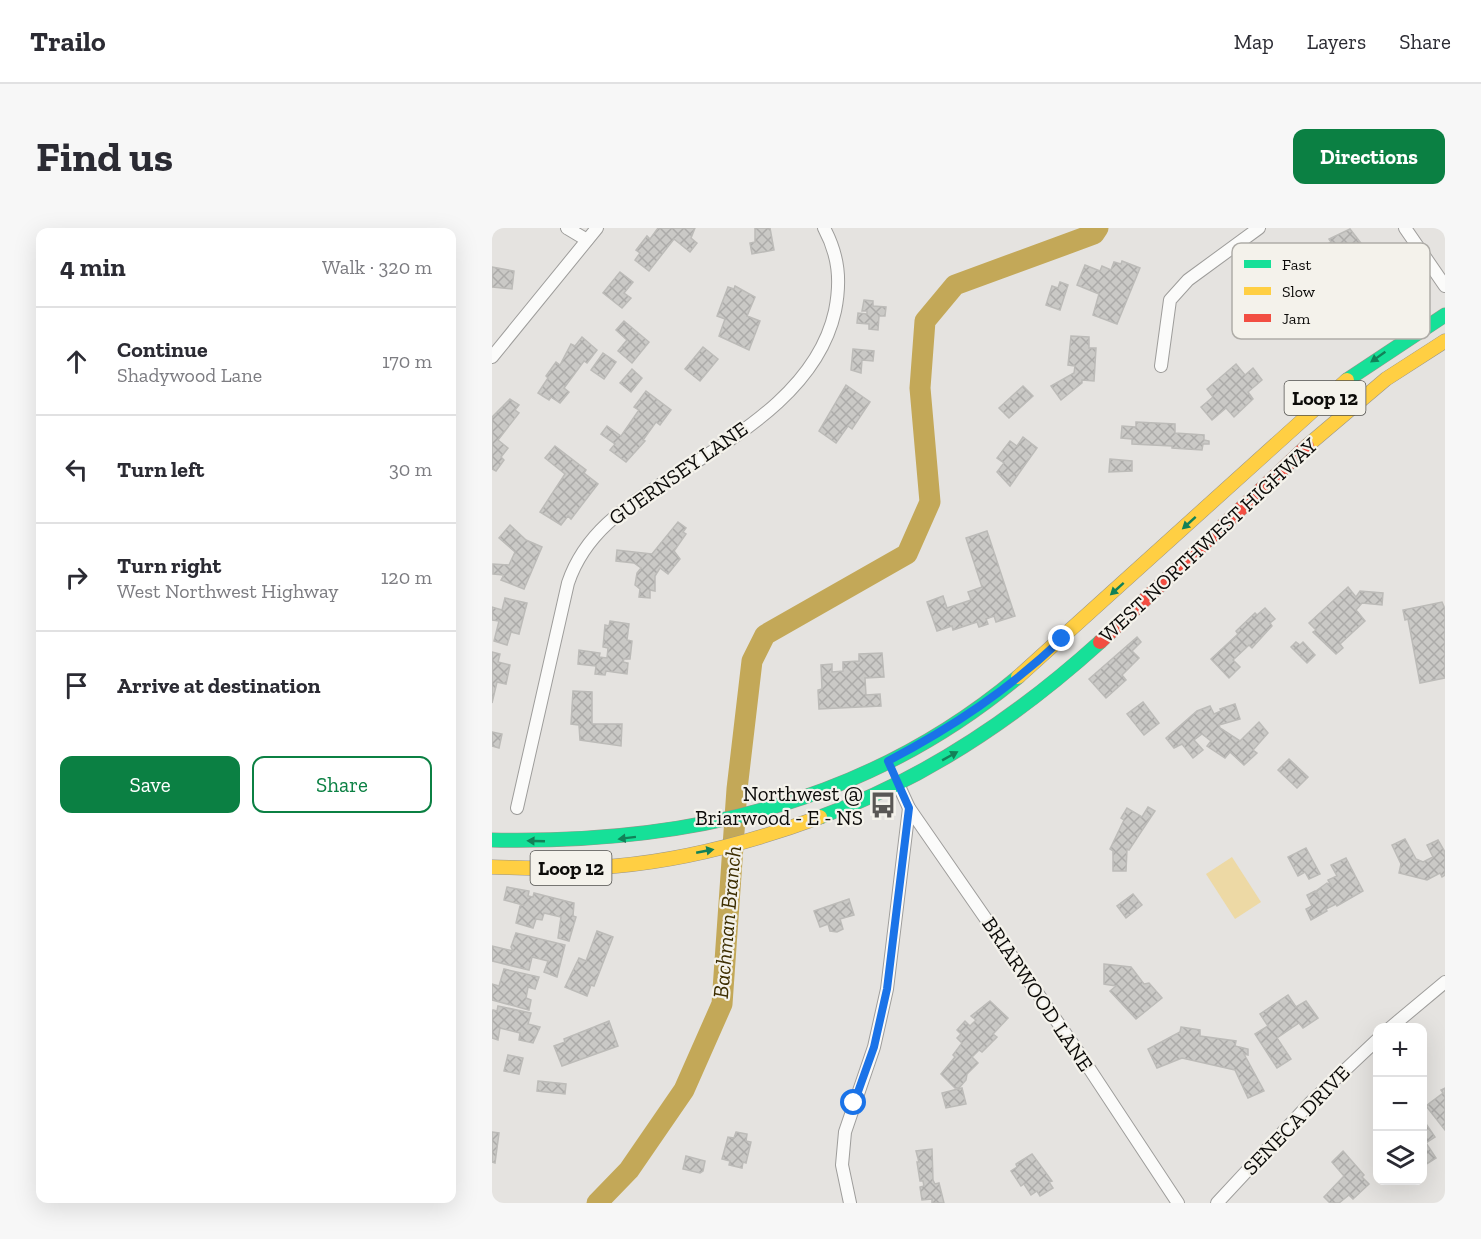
<!DOCTYPE html>
<meta charset="utf-8">
<style>
body{margin:0;font-family:"Zilla Slab",serif;background:#f7f7f7;color:#2b2b33}
.controls{position:absolute;right:18px;bottom:18px;display:grid;overflow:hidden;border-radius:12px;box-shadow:0 6px 24px #0002}
.controls button{width:54px;height:54px;display:grid;place-items:center;padding:0;border:0;border-bottom:2px solid #e1e1e2;background:#fff;color:#2b2b33;font:30px sans-serif}
.stop{position:absolute;width:18px;height:18px;margin:-14px;border:4px solid #1a73e8;border-radius:50%;background:#fff}
.stop.end{background:#1a73e8;border-color:#fff;box-shadow:0 2px 6px #0008}
.list{margin:0;padding:0;list-style:none}
h2{display:flex;justify-content:space-between;align-items:center;height:78px;margin:0;padding:0 24px;font-size:26px}
h2 small{font-size:20px;font-weight:400;color:#7c7c81}
.list li{display:grid;grid-template-columns:39px 1fr auto;gap:18px;align-items:center;box-sizing:border-box;height:108px;padding:0 24px;border-top:2px solid #e1e1e2}
.list b{display:block;font-size:22px;white-space:nowrap}
.list p{margin:0;font-size:20px;white-space:nowrap;color:#7c7c81}
.list em{font-size:20px;font-style:normal;color:#7c7c81}
.actions{display:flex;gap:12px;padding:18px 24px}
.actions a{flex:1;padding:14px 0;border:2px solid #0b8043;border-radius:12px;text-align:center;font-size:21px;color:#0b8043}
.actions .main{background:#0b8043;color:#fff}
.icon{flex:none;width:33px;height:33px;fill:none;stroke:currentColor;stroke-width:2;stroke-linecap:round;stroke-linejoin:round}
.map{position:relative;flex:none;width:953px;height:975px;overflow:hidden;border-radius:12px}
header{display:flex;align-items:center;gap:36px;box-sizing:border-box;height:84px;padding:0 30px;background:#fff;border-bottom:2px solid #e1e1e2}
header strong{font-size:28px}
nav{display:flex;gap:33px;margin-inline-start:auto;font-size:21px}
.intro{display:flex;align-items:center;justify-content:space-between;box-sizing:border-box;height:144px;padding:0 36px}
h1{margin:0;font-size:42px}
.button{padding:15px 27px;border-radius:12px;background:#0b8043;color:#fff;font-size:21px;font-weight:700}
main{display:flex;gap:36px;padding:0 36px}
aside{flex:1;background:#fff;border-radius:12px;box-shadow:0 6px 24px #0002}
.map>svg:first-child{display:block}
.pitch{fill:#edd9a5}
.lines{fill:none;stroke-linecap:round;stroke-linejoin:round}
.river{stroke:#c3a858;stroke-width:21}
.building{fill:url(#building-cross-hatch);stroke:#bcbbb8;stroke-width:1.5}
.street-casing{stroke:#9e9d9b;stroke-width:14}
.fast-casing{stroke:#9a9589;stroke-width:15}
.slow-casing{stroke:#9a9589;stroke-width:15}
.jam-casing{stroke:#9a9589;stroke-width:15}
.street{stroke:#fbfbfa;stroke-width:12}
.fast{stroke:#16e098;stroke-width:14}
.slow{stroke:#ffcf43;stroke-width:14}
.jam{stroke:#f24e42;stroke-width:14}
.oneway{fill:#128158}
.route{stroke:#1a73e8;stroke-width:8}
.labels{text-anchor:middle;dominant-baseline:central;stroke-width:4.5;stroke-linejoin:round;paint-order:stroke}
.shield{fill:#f4f2eb;stroke:#52514e;stroke-width:1.5}
.shield-label{font-size:20px;font-weight:bold;fill:#0d0c0a}
.street-label{font-size:21px;fill:#0d0c0a;stroke:#f4f2eb}
.poi-label{font-size:21px;fill:#0d0c0a;stroke:#f4f2eb;text-anchor:end}
.water-label{font-size:22px;font-style:italic;fill:#3d2e00;stroke:#f4f2eb}
.key{fill:#f4f2eb;stroke:#afada8;stroke-width:1.5}
.key-label{font-size:16px;fill:#0d0c0a}
</style>
<header>
<strong>Trailo</strong>
<nav><a>Map</a><a>Layers</a><a>Share</a></nav>
</header>
<div class="intro"><h1>Find us</h1><a class="button">Directions</a></div>
<main>
<aside>
<h2>4 min<small>Walk · 320 m</small></h2>
<ul class="list">
<li><svg class="icon" aria-label="ahead" viewBox="0 0 24 24"><path d="M12 20V5M6 11l6-6 6 6"/></svg><div><b>Continue</b><p>Shadywood Lane</p></div><em>170 m</em></li>
<li><svg class="icon" aria-label="left" viewBox="0 0 24 24"><path d="M17 20v-9H6M10 6l-5 5 5 5"/></svg><div><b>Turn left</b></div><em>30 m</em></li>
<li><svg class="icon" aria-label="right" viewBox="0 0 24 24"><path d="M7 20v-9h11M14 6l5 5-5 5"/></svg><div><b>Turn right</b><p>West Northwest Highway</p></div><em>120 m</em></li>
<li><svg class="icon" aria-label="arrive" viewBox="0 0 24 24"><path d="M6 21V4h12l-3 4 3 4H6"/></svg><div><b>Arrive at destination</b></div></li>
</ul>
<div class="actions"><a class="main">Save</a><a>Share</a></div>
</aside>
<div class="map">
<svg width="953" height="975" viewBox="0 0 953 975">
<defs>
<pattern id="building-cross-hatch" width="8" height="8" patternUnits="userSpaceOnUse" patternTransform="scale(1.5)"><rect width="8" height="8" fill="#cac9c6"/><path d="M0 0l8 8M0 8l8-8" fill="none" stroke="#acaba9"/></pattern>
</defs>
<rect width="100%" height="100%" fill="#e5e3e0"/>
<!-- pitch -->
<path class="pitch" d="M 740,629 L 769,674 L 743,691 L 714,646 Z"/>
<g class="lines">
<!-- river -->
<path class="river" d="M 105,975 L 137,942 L 192,862 L 230,776 L 245,561 L 260,433 L 273,407 L 415,326 L 438,274 L 428,160 L 433,93 L 463,57 L 602,6 L 606,0"/>
</g>
<!-- building -->
<g class="building">
<path d="M 203,0 L 199,10 L 205,15 L 198,24 L 182,11 L 157,43 L 143,32 L 148,25 L 144,22 L 155,8 L 158,11 L 166,0 Z"/>
<path d="M 263,0 L 278,0 L 282,22 L 260,26 L 258,15 L 263,14 Z"/>
<path d="M 858,1 L 879,28 L 854,44 L 848,40 L 837,46 L 848,63 L 840,68 L 834,66 L 829,59 L 830,52 L 821,38 L 833,28 L 828,21 L 839,14 L 837,11 Z"/>
<path d="M 630,33 L 648,40 L 625,96 L 601,87 L 607,66 L 585,57 L 593,37 L 608,43 L 610,38 L 619,42 L 622,34 L 629,36 Z"/>
<path d="M 0,39 L 22,43 L 20,61 L 0,59 Z"/>
<path d="M 128,44 L 141,54 L 132,65 L 139,70 L 130,80 L 111,65 Z"/>
<path d="M 568,54 L 576,57 L 568,82 L 554,77 L 560,58 L 566,60 Z"/>
<path d="M 243,58 L 263,69 L 255,88 L 268,93 L 257,122 L 227,108 L 233,91 L 225,88 L 236,59 L 242,61 Z"/>
<path d="M 372,72 L 381,73 L 381,78 L 394,79 L 393,88 L 387,88 L 386,102 L 377,101 L 377,96 L 365,95 L 366,85 L 375,86 L 375,83 L 370,83 Z"/>
<path d="M 132,93 L 157,114 L 140,135 L 126,123 L 135,112 L 124,102 Z"/>
<path d="M 579,108 L 597,109 L 597,120 L 604,120 L 602,153 L 590,152 L 590,155 L 569,172 L 559,158 L 582,145 L 583,138 L 576,137 Z"/>
<path d="M 90,109 L 105,122 L 95,135 L 92,133 L 72,160 L 77,164 L 68,175 L 59,169 L 57,172 L 46,165 L 56,150 L 54,148 L 64,134 L 68,137 L 79,116 L 83,118 Z"/>
<path d="M 211,119 L 226,131 L 208,153 L 193,141 Z"/>
<path d="M 361,121 L 382,123 L 381,133 L 370,132 L 369,145 L 359,142 Z"/>
<path d="M 111,125 L 124,134 L 112,151 L 99,142 Z"/>
<path d="M 744,136 L 753,147 L 761,140 L 770,152 L 756,164 L 761,171 L 742,189 L 734,180 L 720,192 L 709,179 L 721,169 L 715,161 Z"/>
<path d="M 140,141 L 150,150 L 139,164 L 128,155 Z"/>
<path d="M 354,157 L 378,174 L 360,201 L 356,198 L 344,215 L 327,203 Z"/>
<path d="M 531,158 L 541,168 L 517,190 L 507,180 Z"/>
<path d="M 154,163 L 179,182 L 168,197 L 164,194 L 151,212 L 153,213 L 134,234 L 118,222 L 123,216 L 109,206 L 115,198 L 129,208 L 147,182 L 142,179 Z"/>
<path d="M 18,171 L 27,177 L 23,182 L 27,185 L 6,212 L 16,220 L 9,229 L 12,232 L 4,243 L 0,241 L 0,189 Z"/>
<path d="M 644,194 L 683,196 L 683,205 L 712,207 L 712,212 L 717,213 L 717,216 L 711,216 L 710,222 L 680,220 L 680,218 L 640,216 L 640,211 L 629,210 L 630,198 L 644,199 Z"/>
<path d="M 531,209 L 545,220 L 518,258 L 505,244 L 512,235 L 505,230 L 518,213 L 525,218 Z"/>
<path d="M 63,218 L 94,242 L 92,245 L 106,256 L 79,291 L 76,288 L 69,297 L 48,284 L 73,246 L 53,230 Z"/>
<path d="M 618,231 L 640,233 L 640,243 L 617,244 Z"/>
<path d="M 186,294 L 194,300 L 191,304 L 194,306 L 182,323 L 188,331 L 176,346 L 168,340 L 163,348 L 163,363 L 158,362 L 158,370 L 147,369 L 148,361 L 143,357 L 145,345 L 149,340 L 142,335 L 124,333 L 125,322 L 160,326 Z"/>
<path d="M 18,297 L 34,312 L 50,319 L 32,361 L 9,352 L 12,347 L 1,346 L 1,336 L 17,337 L 23,324 L 7,310 Z"/>
<path d="M 495,303 L 523,388 L 504,394 L 502,388 L 494,391 L 496,396 L 487,399 L 485,394 L 461,402 L 460,398 L 445,403 L 435,374 L 451,368 L 455,380 L 479,372 L 476,364 L 490,359 L 474,310 Z"/>
<path d="M 856,359 L 864,369 L 868,363 L 891,365 L 890,377 L 870,375 L 864,382 L 873,393 L 848,416 L 851,420 L 844,426 L 821,404 L 824,402 L 817,395 Z"/>
<path d="M 13,370 L 35,375 L 27,406 L 19,404 L 15,417 L 2,413 L 7,393 L 0,392 L 0,379 L 10,382 Z"/>
<path d="M 950,374 L 953,381 L 953,450 L 928,455 L 916,391 L 913,392 L 911,382 Z"/>
<path d="M 773,380 L 783,391 L 778,395 L 780,398 L 760,420 L 757,417 L 741,432 L 748,439 L 737,450 L 719,431 L 746,406 L 744,403 L 763,385 L 765,387 Z"/>
<path d="M 118,393 L 137,396 L 135,412 L 140,413 L 138,431 L 132,431 L 131,434 L 136,435 L 135,446 L 114,443 L 113,447 L 103,446 L 104,438 L 86,436 L 87,422 L 108,425 L 107,429 L 115,430 L 116,420 L 111,419 L 113,397 L 117,398 Z"/>
<path d="M 645,409 L 649,414 L 640,423 L 647,430 L 630,447 L 634,452 L 614,470 L 597,451 Z"/>
<path d="M 804,414 L 808,417 L 811,414 L 823,427 L 815,435 L 799,419 Z"/>
<path d="M 0,424 L 8,426 L 6,434 L 18,437 L 14,456 L 5,454 L 0,475 Z"/>
<path d="M 390,425 L 392,449 L 373,450 L 374,467 L 388,466 L 389,478 L 327,481 L 326,462 L 330,461 L 329,437 L 340,436 L 340,444 L 351,443 L 351,434 L 367,433 L 367,426 Z"/>
<path d="M 81,463 L 100,464 L 100,496 L 130,496 L 129,518 L 88,512 L 87,497 L 79,496 Z"/>
<path d="M 651,474 L 667,495 L 652,507 L 635,486 Z"/>
<path d="M 743,476 L 748,491 L 727,497 L 728,500 L 748,513 L 767,494 L 776,505 L 761,522 L 765,525 L 752,537 L 738,524 L 733,530 L 715,518 L 719,513 L 710,506 L 702,512 L 711,522 L 701,530 L 690,516 L 682,520 L 674,510 L 705,483 L 718,478 L 722,486 L 729,483 L 728,481 Z"/>
<path d="M 0,504 L 10,506 L 7,520 L 0,518 Z"/>
<path d="M 797,531 L 816,549 L 805,560 L 786,542 Z"/>
<path d="M 656,579 L 663,583 L 637,622 L 635,621 L 634,643 L 621,643 L 621,623 L 618,621 L 632,592 L 629,590 L 635,580 L 650,589 Z"/>
<path d="M 913,611 L 924,631 L 931,634 L 941,629 L 935,617 L 946,612 L 953,624 L 953,647 L 950,649 L 948,645 L 935,652 L 907,645 L 909,636 L 900,617 Z"/>
<path d="M 814,620 L 828,646 L 817,651 L 813,644 L 806,648 L 796,629 Z"/>
<path d="M 854,630 L 871,663 L 845,678 L 844,676 L 834,681 L 835,683 L 819,692 L 814,681 L 820,678 L 815,667 L 823,663 L 827,669 L 824,663 L 835,655 L 839,657 L 836,652 L 845,648 L 839,637 Z"/>
<path d="M 15,659 L 37,663 L 36,668 L 41,669 L 42,665 L 82,675 L 81,688 L 84,689 L 77,713 L 66,710 L 69,689 L 52,685 L 50,692 L 44,691 L 41,700 L 24,695 L 28,678 L 31,677 L 12,672 Z"/>
<path d="M 641,666 L 650,677 L 634,690 L 625,678 Z"/>
<path d="M 357,671 L 362,687 L 348,691 L 351,701 L 345,704 L 338,703 L 336,696 L 328,699 L 322,683 Z"/>
<path d="M 105,703 L 121,709 L 102,758 L 99,757 L 95,768 L 73,759 L 87,730 L 94,733 Z"/>
<path d="M 24,705 L 73,717 L 65,749 L 52,744 L 56,733 L 40,729 L 37,742 L 0,733 L 0,718 L 21,723 L 19,719 Z"/>
<path d="M 612,736 L 639,739 L 652,756 L 657,755 L 670,770 L 644,791 L 618,763 L 624,758 L 612,756 Z"/>
<path d="M 12,741 L 47,749 L 43,761 L 36,759 L 34,770 L 39,772 L 37,782 L 0,772 L 0,756 L 7,758 Z"/>
<path d="M 796,767 L 804,779 L 814,773 L 826,790 L 811,800 L 807,795 L 785,810 L 799,831 L 785,840 L 763,806 L 776,798 L 768,786 Z"/>
<path d="M 498,773 L 516,790 L 501,806 L 505,809 L 490,824 L 487,822 L 480,829 L 486,835 L 475,846 L 474,852 L 467,860 L 463,860 L 449,846 L 463,829 L 461,827 L 470,815 L 465,810 L 469,806 L 465,802 L 473,793 L 478,798 L 484,792 L 479,788 Z"/>
<path d="M 6,778 L 39,785 L 36,796 L 48,799 L 41,815 L 27,812 L 28,805 L 8,800 L 6,812 L 0,810 L 0,785 L 1,782 L 5,783 Z"/>
<path d="M 117,793 L 126,818 L 70,838 L 62,818 L 73,814 L 72,811 Z"/>
<path d="M 689,799 L 708,802 L 708,808 L 744,813 L 743,818 L 756,821 L 756,827 L 752,826 L 772,863 L 756,870 L 743,842 L 690,830 L 665,840 L 656,821 L 688,804 Z"/>
<path d="M 16,827 L 31,830 L 27,846 L 12,843 Z"/>
<path d="M 46,853 L 74,856 L 73,866 L 45,863 Z"/>
<path d="M 470,860 L 474,876 L 454,880 L 450,865 Z"/>
<path d="M 953,860 L 953,902 L 934,878 L 951,865 L 949,862 Z"/>
<path d="M 930,890 L 943,909 L 934,915 L 944,930 L 930,939 Z"/>
<path d="M 0,904 L 7,905 L 3,935 L 0,934 Z"/>
<path d="M 244,904 L 255,906 L 254,913 L 259,914 L 254,935 L 251,934 L 250,940 L 237,937 L 238,933 L 230,931 L 236,909 L 242,910 Z"/>
<path d="M 440,921 L 441,952 L 443,956 L 447,955 L 452,975 L 440,975 L 440,971 L 430,972 L 428,959 L 432,958 L 431,953 L 428,953 L 425,934 L 427,934 L 424,923 Z"/>
<path d="M 851,923 L 872,947 L 870,949 L 877,956 L 861,971 L 857,967 L 847,975 L 838,975 L 832,969 L 852,948 L 840,934 Z"/>
<path d="M 540,926 L 560,953 L 557,954 L 561,960 L 548,968 L 545,963 L 539,967 L 532,956 L 529,958 L 519,943 L 525,939 L 524,936 Z"/>
<path d="M 194,928 L 213,933 L 211,943 L 208,945 L 191,941 Z"/>
</g>
<g class="lines">
<!-- street casing -->
<g class="street-casing">
<g id="street">
<path d="M 75,0 L 95,12"/>
<path d="M 913,0 L 953,58"/>
<path d="M 0,129 L 105,0"/>
<path d="M 669,138 L 678,72 L 696,52 L 767,0"/>
<path d="M 406,556 L 417,580 L 589,828 L 686,975"/>
<path d="M 25,580 L 76,355 C 93,305 132,280 174,253 C 239,211 325,165 343,83 C 349,53 347,28 332,0"/>
<path d="M 898,800 L 953,754"/>
<path d="M 358,975 L 350,937 L 353,904 L 382,819 L 395,761 L 417,580"/>
<path d="M 725,975 L 819,874 L 886,811"/>
</g>
</g>
<!-- fast casing -->
<g class="fast-casing">
<g id="fast">
<path d="M 855,152 L 953,87"/>
<path d="M 328,589 C 434,551 525,489 608,414"/>
<path d="M 0,612 C 194,616 374,576 526,449"/>
</g>
</g>
<!-- slow casing -->
<g class="slow-casing">
<g id="slow">
<path d="M 815,218 L 894,151 L 953,113"/>
<path d="M 526,449 L 855,152"/>
<path d="M 0,639 C 41,640 83,642 124,638 C 193,632 263,613 328,589"/>
</g>
</g>
<!-- jam casing -->
<g class="jam-casing">
<path id="jam" d="M 608,414 L 815,218"/>
</g>
<!-- street -->
<use href="#street" class="street"/>
<!-- fast -->
<use href="#fast" class="fast"/>
<!-- slow -->
<use href="#slow" class="slow"/>
<!-- jam -->
<use href="#jam" class="jam"/>
</g>
<!-- one-way arrows -->
<defs><path id="oneway-solid" d="M-6-.8H1V-3.2L6.5 0L1 3.2V.8H-6Z" transform="scale(1.5)"/></defs>
<g class="oneway">
<use href="#oneway-solid" transform="translate(886 129) rotate(145)"/>
<use href="#oneway-solid" transform="translate(697 295) rotate(138)"/>
<use href="#oneway-solid" transform="translate(625 361) rotate(138)"/>
<use href="#oneway-solid" transform="translate(458 528) rotate(-29)"/>
<use href="#oneway-solid" transform="translate(135 610) rotate(173)"/>
<use href="#oneway-solid" transform="translate(44 613) rotate(-178)"/>
<use href="#oneway-solid" transform="translate(213 623) rotate(-11)"/>
</g>
<g class="lines">
<!-- route -->
<path class="route" d="M 362,875 L 382,819 L 395,761 L 417,580 L 396,533 C 461,499 516,462 570,411"/>
</g>
<!-- icons -->
<defs>
<g id="bus-bare" transform="scale(2.07)"><path d="M-5-6H5V4H4V6H2V4H-2V6H-4V4H-5ZM-3.5-4V0h7V-4ZM-3.5 1.2v1.5H-2V1.2ZM2 1.2v1.5H3.5V1.2Z" fill="#595755" stroke="#f4f2eb" stroke-width="2.5" paint-order="stroke"/></g>
</defs>
<g fill-rule="evenodd">
<use href="#bus-bare" x="391" y="577"/>
</g>
<g class="labels">
<!-- shield labels -->
<g class="shield">
<rect x="792.5" y="153" width="81" height="34" rx="4.5"/>
<rect x="38.5" y="623" width="81" height="34" rx="4.5"/>
</g>
<g class="shield-label">
<text x="833" y="170">Loop 12</text>
<text x="79" y="640">Loop 12</text>
</g>
<!-- street labels -->
<g class="street-label">
<text transform="translate(186 245) rotate(-35)">GUERNSEY LANE</text>
<text transform="translate(716 312) rotate(-43)">WEST NORTHWEST HIGHWAY</text>
<text transform="translate(546 766) rotate(56)">BRIARWOOD LANE</text>
<text transform="translate(804 892) rotate(-46)">SENECA DRIVE</text>
</g>
<!-- poi labels -->
<g class="poi-label">
<text x="371" y="565">Northwest @<tspan x="371" dy="24">Briarwood - E - NS</tspan></text>
</g>
<!-- water labels -->
<g class="water-label">
<text transform="translate(235 694) rotate(-85)">Bachman Branch</text>
</g>
</g>
<!-- legend -->
<rect x="740" y="15" width="198" height="96" rx="9" class="key"/>
<rect x="752" y="32" width="27" height="8" fill="#16e098"/>
<rect x="752" y="59" width="27" height="8" fill="#ffcf43"/>
<rect x="752" y="86" width="27" height="8" fill="#f24e42"/>
<g class="key-label">
<text x="790" y="42">Fast</text>
<text x="790" y="69">Slow</text>
<text x="790" y="96">Jam</text>
</g>
</svg>
<div class="controls">
<button>+</button>
<button>−</button>
<button><svg class="icon" aria-label="layers" viewBox="0 0 24 24"><path d="M12 4l9 5-9 5-9-5zM3 14l9 5 9-5"/></svg></button>
</div>
<div class="stop" style="left:362px;top:875px"></div>
<div class="stop end" style="left:570px;top:411px"></div>
</div>
</main>
